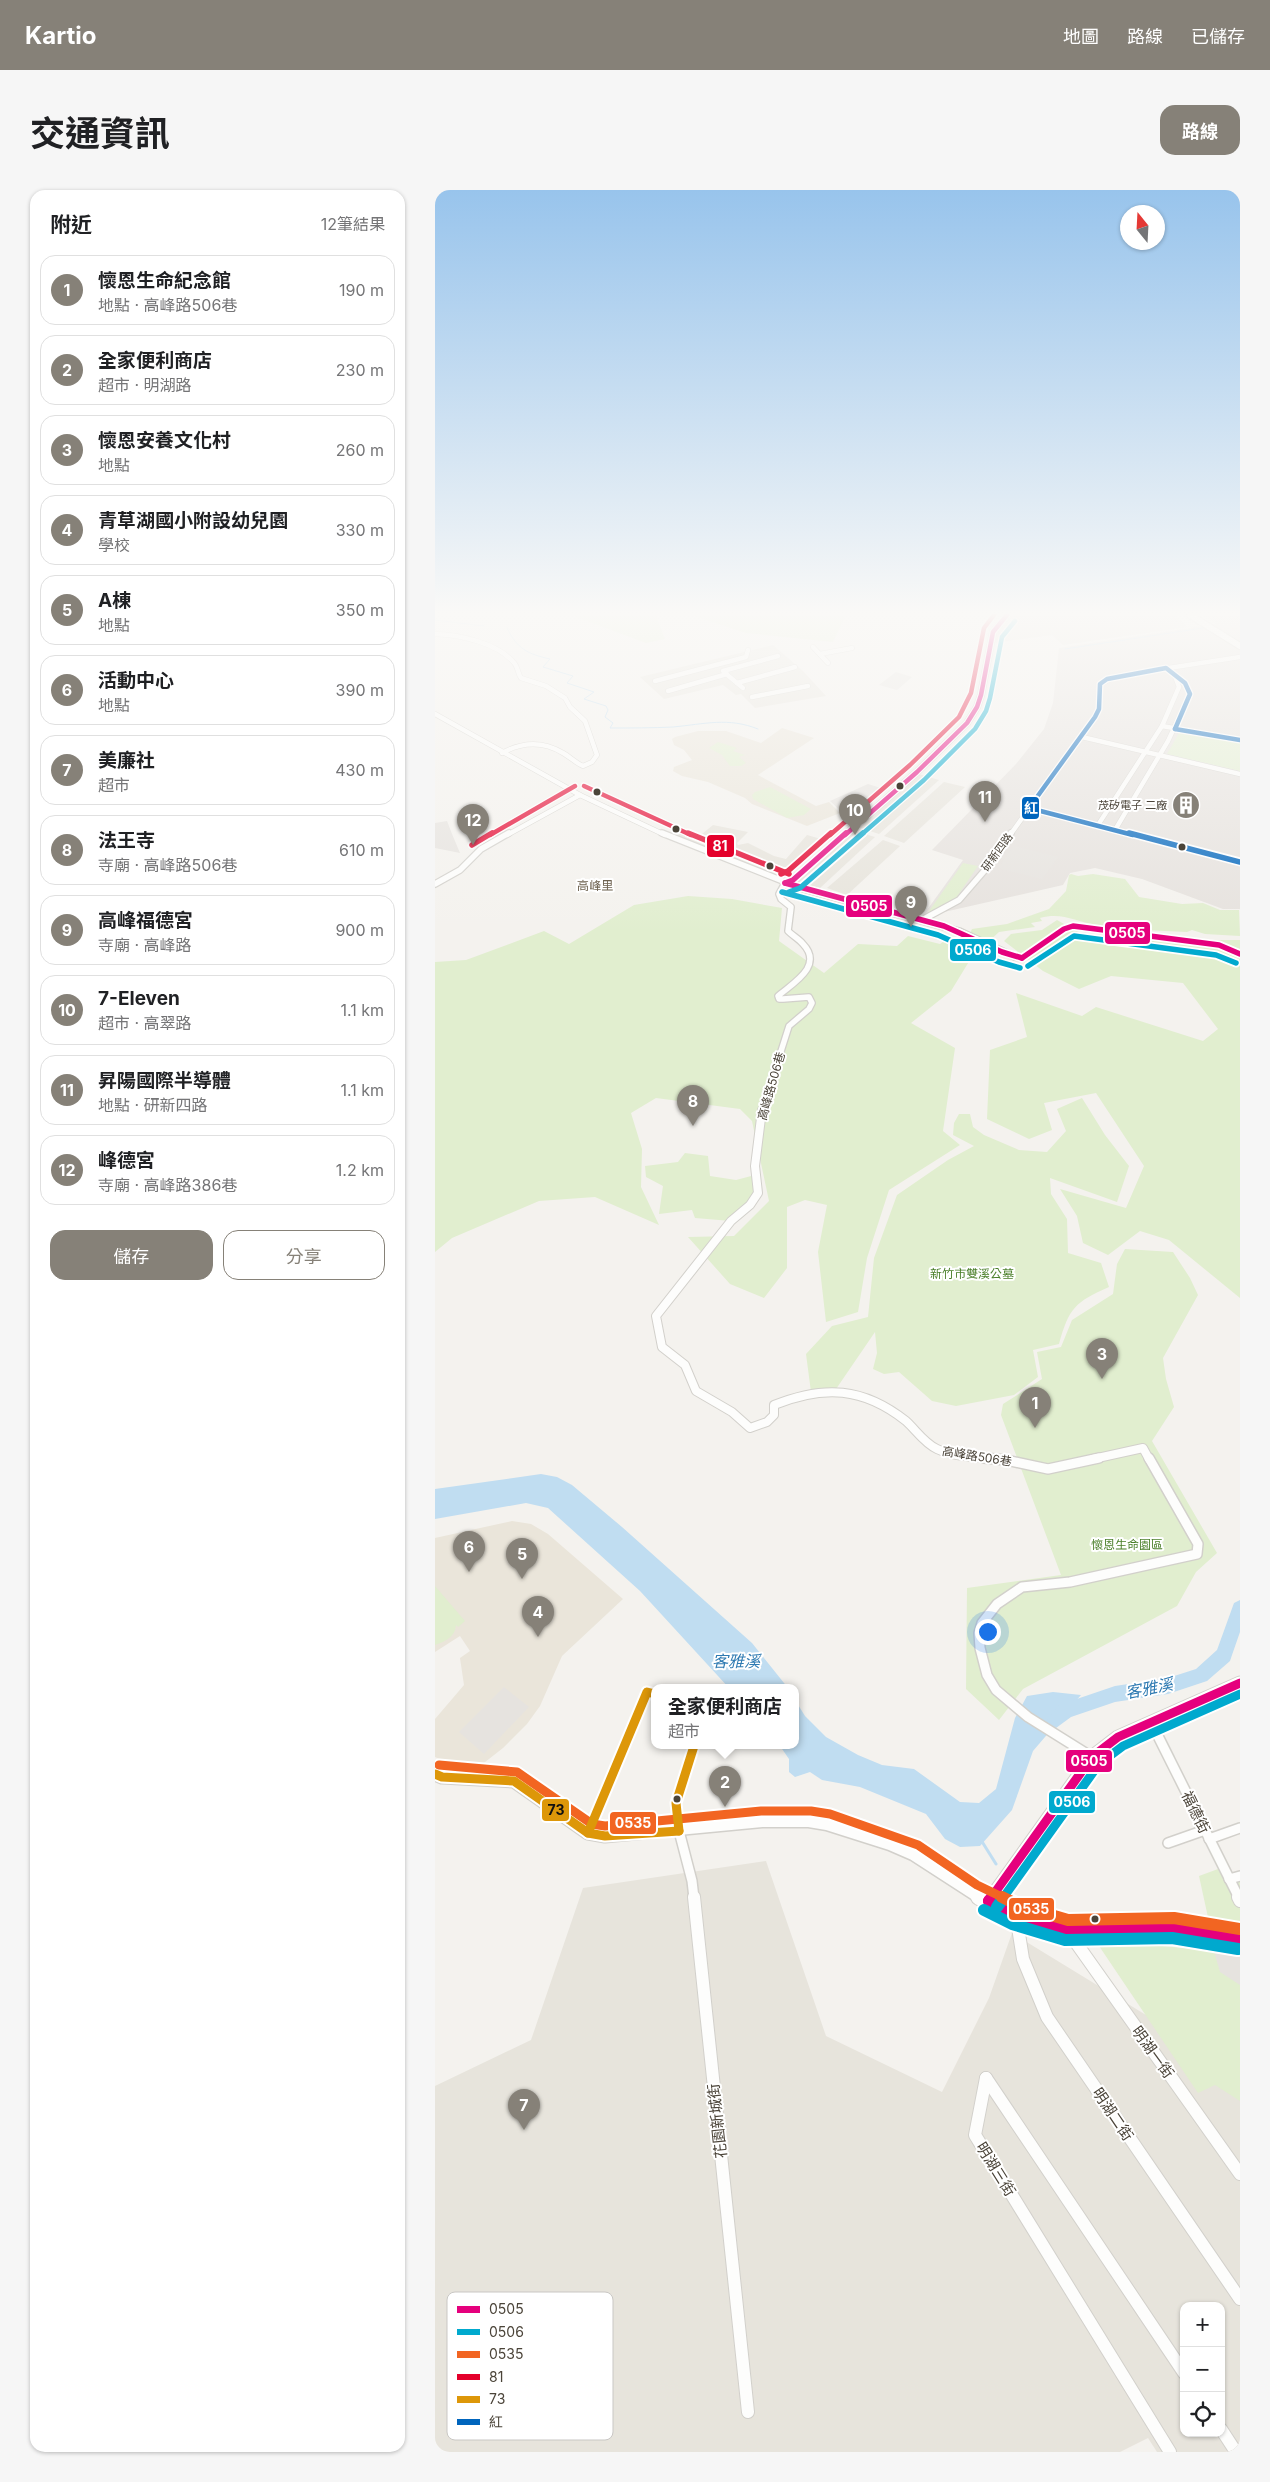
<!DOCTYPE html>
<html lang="zh-TW">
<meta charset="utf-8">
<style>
body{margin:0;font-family:Inter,"Noto Sans TC",sans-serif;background:#f6f6f6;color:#202124}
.controls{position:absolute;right:15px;bottom:15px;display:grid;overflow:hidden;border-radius:10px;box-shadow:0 1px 4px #0004}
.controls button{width:45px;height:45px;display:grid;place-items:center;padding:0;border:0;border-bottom:1px solid #e0e0e0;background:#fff;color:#202124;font:25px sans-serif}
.compass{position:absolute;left:685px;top:15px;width:45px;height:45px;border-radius:50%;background:#fff;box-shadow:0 1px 4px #0004;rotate:342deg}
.you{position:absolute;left:552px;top:1441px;width:18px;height:18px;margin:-12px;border:4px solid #fff;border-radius:50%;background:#1a73e8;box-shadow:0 0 0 8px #1a73e833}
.badge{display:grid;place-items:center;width:32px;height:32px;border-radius:50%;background:#868178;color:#fff;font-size:16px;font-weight:700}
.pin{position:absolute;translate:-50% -41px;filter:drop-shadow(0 1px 2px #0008)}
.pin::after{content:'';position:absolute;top:26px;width:18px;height:15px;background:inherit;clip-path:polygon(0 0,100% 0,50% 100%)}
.popup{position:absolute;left:216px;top:1494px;width:148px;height:65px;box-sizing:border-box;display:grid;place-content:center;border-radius:10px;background:#fff;filter:drop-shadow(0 1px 4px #0005);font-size:16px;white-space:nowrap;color:#757577}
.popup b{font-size:19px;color:#202124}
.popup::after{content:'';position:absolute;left:50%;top:100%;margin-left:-10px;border:10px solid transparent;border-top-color:#fff}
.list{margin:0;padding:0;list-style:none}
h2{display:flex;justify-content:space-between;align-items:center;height:65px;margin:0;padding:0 20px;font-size:21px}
h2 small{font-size:16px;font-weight:400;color:#757577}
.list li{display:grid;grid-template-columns:32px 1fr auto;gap:15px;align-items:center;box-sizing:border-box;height:70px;margin:0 10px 10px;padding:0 10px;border:1px solid #e0e0e0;border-radius:15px}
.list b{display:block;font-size:19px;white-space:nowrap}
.list p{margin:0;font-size:16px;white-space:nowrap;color:#757577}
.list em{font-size:16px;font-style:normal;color:#757577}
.actions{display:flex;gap:10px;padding:15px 20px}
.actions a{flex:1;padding:11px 0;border:1px solid #868178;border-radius:15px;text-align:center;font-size:18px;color:#868178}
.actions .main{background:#868178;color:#fff}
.icon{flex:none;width:28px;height:28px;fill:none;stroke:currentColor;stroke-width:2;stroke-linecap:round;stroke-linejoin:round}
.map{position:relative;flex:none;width:805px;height:2262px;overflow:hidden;border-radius:15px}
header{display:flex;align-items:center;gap:30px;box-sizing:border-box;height:70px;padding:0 25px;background:#868178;color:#fff}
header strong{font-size:24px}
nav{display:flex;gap:28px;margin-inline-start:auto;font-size:18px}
.intro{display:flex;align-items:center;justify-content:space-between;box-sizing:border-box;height:120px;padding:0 30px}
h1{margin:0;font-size:35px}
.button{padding:12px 22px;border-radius:15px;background:#868178;color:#fff;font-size:18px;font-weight:700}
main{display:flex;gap:30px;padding:0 30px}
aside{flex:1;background:#fff;border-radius:15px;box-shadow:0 1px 4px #0004}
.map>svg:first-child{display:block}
.residential{fill:#e7e4dc;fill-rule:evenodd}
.industrial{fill:#e6e2de}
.education{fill:#eae5da}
.green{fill:#e1eecf}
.parking{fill:#e6e3df}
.water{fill:#c0ddf1}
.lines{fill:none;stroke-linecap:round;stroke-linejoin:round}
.stream-far1{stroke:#c0ddf1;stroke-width:1}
.stream{stroke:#c0ddf1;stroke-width:3}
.river{fill:#c0ddf1;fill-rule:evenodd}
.minor-far4-casing{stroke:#d2d0cb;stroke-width:5.5}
.minor-far3-casing{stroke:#d2d0cb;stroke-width:8}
.minor-far2-casing{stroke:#d2d0cb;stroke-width:10}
.minor-far1-casing{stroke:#d2d0cb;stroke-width:12}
.minor-casing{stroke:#d2d0cb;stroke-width:14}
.tertiary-far3-casing{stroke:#d2d0cb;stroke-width:8}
.tertiary-far2-casing{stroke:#d2d0cb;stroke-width:9}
.tertiary-far1-casing{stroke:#d2d0cb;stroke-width:15}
.tertiary-casing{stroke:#d2d0cb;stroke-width:18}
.minor-far4{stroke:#fdfdfc;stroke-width:4.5}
.minor-far3{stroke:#fdfdfc;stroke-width:5.5}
.minor-far2{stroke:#fdfdfc;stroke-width:8}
.minor-far1{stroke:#fdfdfc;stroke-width:9}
.minor{stroke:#fdfdfc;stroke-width:12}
.tertiary-far3{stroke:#fdfdfc;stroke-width:6}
.tertiary-far2{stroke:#fdfdfc;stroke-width:8}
.tertiary-far1{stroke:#fdfdfc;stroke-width:12}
.tertiary{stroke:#fdfdfc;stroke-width:16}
.bus-1-far3-casing{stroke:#fff;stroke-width:7}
.bus-1-far2-casing{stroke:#fff;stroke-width:9}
.bus-1-far1-casing{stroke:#fff;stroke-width:13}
.bus-1-casing{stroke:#fff;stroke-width:16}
.bus-2-far3-casing{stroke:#fff;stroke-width:7}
.bus-2-far2-casing{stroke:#fff;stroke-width:9}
.bus-2-far1-casing{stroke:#fff;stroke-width:13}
.bus-2-casing{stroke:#fff;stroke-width:16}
.bus-3-far1-casing{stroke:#fff;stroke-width:13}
.bus-3-casing{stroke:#fff;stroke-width:16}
.bus-4-far1-casing{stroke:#fff;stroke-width:7}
.bus-4-casing{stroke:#fff;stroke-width:9}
.bus-5-casing{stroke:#fff;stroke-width:13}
.bus-6-far1-casing{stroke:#fff;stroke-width:7}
.bus-6-casing{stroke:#fff;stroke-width:9}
.bus-1-far3{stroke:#e5007d;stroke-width:4.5}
.bus-1-far2{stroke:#e5007d;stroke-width:5.5}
.bus-1-far1{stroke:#e5007d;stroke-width:9}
.bus-1{stroke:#e5007d;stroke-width:12}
.bus-2-far3{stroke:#00a9ce;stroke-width:4.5}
.bus-2-far2{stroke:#00a9ce;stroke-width:5.5}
.bus-2-far1{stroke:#00a9ce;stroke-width:9}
.bus-2{stroke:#00a9ce;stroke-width:12}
.bus-3-far1{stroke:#f26522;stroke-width:9}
.bus-3{stroke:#f26522;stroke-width:12}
.bus-4-far1{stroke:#e4002b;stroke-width:4.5}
.bus-4{stroke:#e4002b;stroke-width:5.5}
.bus-5{stroke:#dd9709;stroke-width:9}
.bus-6-far1{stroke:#0065bd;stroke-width:4.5}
.bus-6{stroke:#0065bd;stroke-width:5.5}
.bus-dot{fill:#4b4439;stroke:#fff;stroke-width:2}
.labels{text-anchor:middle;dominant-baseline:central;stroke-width:4;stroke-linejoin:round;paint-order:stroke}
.far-poi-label{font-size:11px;fill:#4b4439;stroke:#fff;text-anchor:end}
.far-street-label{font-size:11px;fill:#4b4439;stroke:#fff}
.far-quarter-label{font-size:12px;fill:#6e6250;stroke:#fff}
.street-label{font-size:12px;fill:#4b4439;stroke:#fff}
.park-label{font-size:12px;fill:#4a7f2a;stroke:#fff}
.near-street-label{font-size:15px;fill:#4b4439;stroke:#fff}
.near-water-label{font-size:16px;font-style:italic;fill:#2e7ab2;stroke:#fff}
.key{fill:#fff;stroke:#c9c7c4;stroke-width:1}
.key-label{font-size:14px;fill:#4b4439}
.line-badge{stroke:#fff;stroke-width:2}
.badge-label{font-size:14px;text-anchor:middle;font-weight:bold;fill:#fff}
.pale-badge-label{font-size:14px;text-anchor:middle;font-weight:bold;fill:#111}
</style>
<header>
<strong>Kartio</strong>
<nav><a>地圖</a><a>路線</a><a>已儲存</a></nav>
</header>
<div class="intro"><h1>交通資訊</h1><a class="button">路線</a></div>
<main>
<aside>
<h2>附近<small>12筆結果</small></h2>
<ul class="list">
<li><span class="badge">1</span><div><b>懷恩生命紀念館</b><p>地點 · 高峰路506巷</p></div><em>190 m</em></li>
<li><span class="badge">2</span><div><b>全家便利商店</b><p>超市 · 明湖路</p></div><em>230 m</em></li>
<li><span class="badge">3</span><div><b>懷恩安養文化村</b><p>地點</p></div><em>260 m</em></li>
<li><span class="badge">4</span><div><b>青草湖國小附設幼兒園</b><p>學校</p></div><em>330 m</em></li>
<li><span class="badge">5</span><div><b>A棟</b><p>地點</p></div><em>350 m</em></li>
<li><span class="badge">6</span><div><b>活動中心</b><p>地點</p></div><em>390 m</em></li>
<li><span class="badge">7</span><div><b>美廉社</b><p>超市</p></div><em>430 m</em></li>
<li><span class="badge">8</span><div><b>法王寺</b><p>寺廟 · 高峰路506巷</p></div><em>610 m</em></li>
<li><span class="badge">9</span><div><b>高峰福德宮</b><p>寺廟 · 高峰路</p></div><em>900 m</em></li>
<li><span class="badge">10</span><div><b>7-Eleven</b><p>超市 · 高翠路</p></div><em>1.1 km</em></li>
<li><span class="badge">11</span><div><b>昇陽國際半導體</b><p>地點 · 研新四路</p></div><em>1.1 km</em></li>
<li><span class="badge">12</span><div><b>峰德宮</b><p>寺廟 · 高峰路386巷</p></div><em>1.2 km</em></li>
</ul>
<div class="actions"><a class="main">儲存</a><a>分享</a></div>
</aside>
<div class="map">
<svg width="805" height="2262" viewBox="0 0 805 2262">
<rect width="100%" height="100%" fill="#f4f2ee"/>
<!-- residential -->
<g class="residential">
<path d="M 574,425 L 739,425 L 753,437 L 628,455 L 617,445 L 558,453 L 560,442 Z"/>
<path d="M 338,455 L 368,481 L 391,506 L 320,518 L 306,504 L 301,505 L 288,495 L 229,509 L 205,487 Z"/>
<path d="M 484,584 L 504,590 L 444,644 L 423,637 Z"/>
<path d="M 509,592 L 530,597 L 469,653 L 449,646 Z"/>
<path d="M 278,635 L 313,642 L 302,653 L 303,655 L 313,653 L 339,666 L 351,669 L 372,645 L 393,651 L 346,689 L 240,647 L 253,639 L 267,644 Z"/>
<path d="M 420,641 L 440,647 L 385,698 L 361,692 Z"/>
<path d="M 448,650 L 465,656 L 412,705 L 392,698 Z"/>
<path d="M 331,1671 L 391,1846 L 507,1902 L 554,1808 L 577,1743 L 711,1825 L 805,1902 L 805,2262 L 722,2262 L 713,2248 L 685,2262 L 0,2262 L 0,1896 L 96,1850 L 148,1698 ZM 749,2116 L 786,2116 L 786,2243 L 749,2243 Z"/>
</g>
<!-- industrial -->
<path class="industrial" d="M 767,425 L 805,425 L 805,719 L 788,719 L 707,689 L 660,678 L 635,683 L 628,695 L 487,727 L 528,670 L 497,660 L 581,574 L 609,539 L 618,513 L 624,458 L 781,434 Z"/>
<!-- education -->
<g class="education">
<path d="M 347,538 L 379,548 L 323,585 L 381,616 L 394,612 L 405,623 L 372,636 L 317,614 L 310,608 L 273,592 L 247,586 L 238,581 L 239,577 L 257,570 L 249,560 L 239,555 L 237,549 L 240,547 L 263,541 L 291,541 L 326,553 Z"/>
<path d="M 77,1331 L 96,1334 L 113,1344 L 188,1409 L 127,1466 L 105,1516 L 92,1534 L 68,1558 L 45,1576 L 19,1575 L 0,1567 L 0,1529 L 29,1495 L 25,1468 L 35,1461 L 25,1446 L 0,1462 L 0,1348 Z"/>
</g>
<!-- green -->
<g class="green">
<path d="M 136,425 L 221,425 L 230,449 L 211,453 Z"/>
<path d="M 256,425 L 411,425 L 398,452 L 311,443 Z"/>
<path d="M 744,543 L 805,553 L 805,581 L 732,564 Z"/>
<path d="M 283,552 L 302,558 L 298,561 L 310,565 L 304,567 L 311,573 L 306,576 L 295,576 L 287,565 L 274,558 Z"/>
<path d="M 335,597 L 376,619 L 369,625 L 352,628 L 318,609 L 317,605 L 320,602 Z"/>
<path d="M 528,673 L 543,676 L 521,708 L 492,724 Z"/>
<path d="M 636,684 L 643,686 L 658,684 L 690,689 L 704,707 L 747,714 L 768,713 L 785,720 L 804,720 L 805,746 L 770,744 L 757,740 L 752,742 C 722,741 693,739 662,735 C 640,732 628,722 605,728 L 607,731 L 596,733 L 600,737 L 564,742 L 551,754 L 534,745 L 537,739 L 572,734 L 614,719 L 631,701 L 634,685 Z"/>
<path d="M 253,706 L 297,709 L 347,718 L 344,751 L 389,783 L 423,754 L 462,756 L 473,746 L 505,754 L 516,746 L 536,755 L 538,765 L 516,801 L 476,833 L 520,858 L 508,941 L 525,955 L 454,1000 L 432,1068 L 423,1122 L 391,1132 L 383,1062 L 392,1015 L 370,1010 L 352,1017 L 352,1078 L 329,1108 L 295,1094 L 253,1047 L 299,1046 L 334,1011 L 317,931 L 305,919 L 221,908 L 196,923 L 207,959 L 206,997 L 224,1035 L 160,1007 L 104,1011 L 17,1048 L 0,1062 L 0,772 L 31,770 L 109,741 L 134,754 L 199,715 Z"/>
<path d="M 622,730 L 647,744 L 715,750 L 805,750 L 805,1108 L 734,1050 L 705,1041 L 673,1065 L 648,1053 L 642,1026 L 625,999 L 691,1018 L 709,976 L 661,903 L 609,913 L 617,940 L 594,949 L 552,929 L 555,860 L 592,847 L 581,803 L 647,826 L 661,817 L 768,851 L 783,839 L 748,793 L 676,786 L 644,799 L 608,781 L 569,751 L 576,744 L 607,740 Z"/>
<path d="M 647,908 L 670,945 L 694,976 L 682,1012 L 615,988 L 616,1004 L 632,1029 L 633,1063 L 666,1073 L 674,1097 C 640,1112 634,1118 624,1154 L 598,1160 L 603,1187 L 579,1205 L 521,1216 L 497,1211 L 464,1182 L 449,1184 L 438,1179 L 442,1163 L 440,1142 L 399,1202 L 376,1202 L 371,1164 L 397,1136 L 433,1127 L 439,1068 L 462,1005 L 513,970 L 539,956 L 518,945 L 519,933 L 524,924 L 535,924 L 538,937 L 549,945 L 584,960 L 612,962 L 631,941 L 622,919 Z"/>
<path d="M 250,963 L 273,966 L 275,986 L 301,990 L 320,985 L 323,1003 L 296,1031 L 260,1028 L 257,1020 L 224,1024 L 228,996 L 211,987 L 210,976 L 243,972 Z"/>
<path d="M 690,1059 L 738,1062 L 755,1088 L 763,1105 L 728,1168 L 731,1189 L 739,1217 L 717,1251 L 782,1363 L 761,1382 L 742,1416 L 588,1499 L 564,1530 L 531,1499 L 532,1398 L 626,1385 L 566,1225 L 568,1214 L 607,1189 L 602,1162 L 626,1157 L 637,1130 L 678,1104 L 682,1074 Z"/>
<path d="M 0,1396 L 30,1431 L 23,1437 L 21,1435 C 20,1447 11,1451 0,1455 Z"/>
<path d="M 783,1679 L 792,1694 L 805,1690 L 805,1738 L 774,1732 L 764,1686 Z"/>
<path d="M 660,1750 L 805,1763 L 805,1911 L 780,1895 L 763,1903 Z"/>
</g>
<!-- parking -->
<g class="parking">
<path d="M 461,482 L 477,487 L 462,500 L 444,495 Z"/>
<path d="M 433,594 L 452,600 L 430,619 L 419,615 L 406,621 L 395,611 Z"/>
<path d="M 12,631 L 17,644 L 25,663 L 0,658 L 0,633 Z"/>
<path d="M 579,656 L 623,667 L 607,689 L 563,678 Z"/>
<path d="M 69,1497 L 94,1517 L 49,1564 L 24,1542 Z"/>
<path d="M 777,1754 L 805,1757 L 805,1795 L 785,1782 Z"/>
</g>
<!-- water -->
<g class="water">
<path d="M 106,1284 L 122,1287 L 137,1295 L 187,1337 L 317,1453 L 353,1498 L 294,1498 L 205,1401 L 113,1318 L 91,1313 L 0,1329 L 0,1299 Z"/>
<path d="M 618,1502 L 646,1505 L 598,1561 L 577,1620 L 545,1656 L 525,1657 L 510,1649 L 491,1624 L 425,1597 L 387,1590 L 375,1582 L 360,1587 L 354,1582 L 354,1569 L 345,1556 L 360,1556 L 360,1510 L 370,1526 L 391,1547 L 423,1565 L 447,1575 L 479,1579 L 525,1612 L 544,1613 L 561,1599 L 580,1528 L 592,1506 Z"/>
</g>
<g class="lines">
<!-- stream-far1 -->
<g class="stream-far1">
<path d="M 0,430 L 49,436"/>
<path d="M 72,438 C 82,459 93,464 115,469 L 108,477 L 138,486 L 132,493 L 159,502 L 149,509 L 171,516 L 173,520 L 170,527 L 178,533 L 175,538 C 196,538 217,538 238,537 C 270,534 293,527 323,539"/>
<path d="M 630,459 L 768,438"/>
</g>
<!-- stream -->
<path class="stream" d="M 546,1650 L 561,1674"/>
<!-- river -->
<path class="river" d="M 805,1410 L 805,1442 L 797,1465 L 795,1471 L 772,1491 L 733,1504 L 680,1512 L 636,1527 L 621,1538 L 615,1536 L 612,1530 L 624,1515 L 630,1513 L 680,1496 L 733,1488 L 761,1479 L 782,1460 L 799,1413 Z"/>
<!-- minor-far4 casing -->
<g class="minor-far4-casing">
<g id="minor-far4">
<path d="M 0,444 C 25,445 64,453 80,474 C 83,478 83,484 86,488 L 111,496 L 130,508 L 135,517 L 150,531 L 162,565 L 157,572 L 148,576 C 141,573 135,567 128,563 C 108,551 87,552 67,563"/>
<path d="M 378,457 L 393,473"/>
<path d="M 385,464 L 417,458"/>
<path d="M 288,481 L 343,466"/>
<path d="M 290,483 L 308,498"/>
<path d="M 220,491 L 311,467 L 313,460"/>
<path d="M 302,493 L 360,477"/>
<path d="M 233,501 L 292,484"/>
<path d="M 317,507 L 373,496"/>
<path d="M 0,524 L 145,605 L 230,645"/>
<path d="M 727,536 L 805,550"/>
<path d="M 647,547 L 805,584"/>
<path d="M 594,618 L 698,645"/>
<path d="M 663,635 L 727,536 L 744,497 L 740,486"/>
<path d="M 680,640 L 733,551 L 755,504 L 750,493 L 731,478"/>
<path d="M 72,645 L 145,605"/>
<path d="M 575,645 L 660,527 L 664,519 L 665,494 L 682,486 L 805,467"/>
</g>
</g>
<!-- minor-far3 casing -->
<g class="minor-far3-casing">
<g id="minor-far3">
<path d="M 227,643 L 368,699 L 524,741 L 580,767 L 587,768 L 629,739 L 638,736 L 784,755 L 805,764"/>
<path d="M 694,643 L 805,672"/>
<path d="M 0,694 L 25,680 L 46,659 L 74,643"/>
<path d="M 487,730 L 524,710 L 550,680 L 576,643"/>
<path d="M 327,921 L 354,836 L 374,819 L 377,813 L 374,807 L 348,809 L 344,809 L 343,806 C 358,793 389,776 368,754 C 364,749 358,746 353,741 L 356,717 L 346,709 L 344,704 L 350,693"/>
</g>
</g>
<!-- minor-far2 casing -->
<g class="minor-far2-casing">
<g id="minor-far2">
<path d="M 327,920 L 320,976 L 323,1003 L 315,1015 L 296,1031 L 221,1126 L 227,1157 L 250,1175 L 261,1201 L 297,1222 L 315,1238 L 332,1232 L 339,1225 L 339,1215 C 389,1195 428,1197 471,1231 C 481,1240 489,1253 502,1259 C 521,1268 544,1267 565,1269"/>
<path d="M 658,1269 L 708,1258 L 714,1269"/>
</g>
</g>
<!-- minor-far1 casing -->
<g class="minor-far1-casing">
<g id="minor-far1">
<path d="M 549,1268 L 571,1270 L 613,1279 L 664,1268"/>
<path d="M 716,1532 L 804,1708"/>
<path d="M 657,1567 L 593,1527 L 561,1500 L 552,1485 L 545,1458 L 544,1443 L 547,1433 L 562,1414 L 587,1397 L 635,1392 L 762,1364 L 763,1354 L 714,1268"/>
<path d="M 244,1641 L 257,1691 L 259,1708"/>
<path d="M 774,1649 L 805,1638"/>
<path d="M 733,1653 L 770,1640"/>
<path d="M 794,1689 L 805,1686"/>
</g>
</g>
<!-- minor casing -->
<g class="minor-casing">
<g id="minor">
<path d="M 259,1707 L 313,2222"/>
<path d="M 803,1707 L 805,1711"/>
<path d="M 581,1725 L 588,1769 L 612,1827 L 805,2109"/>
<path d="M 632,1740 L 805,1984"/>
<path d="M 551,1888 L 540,1945 L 735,2262"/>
<path d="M 551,1888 L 749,2183"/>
<path d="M 786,2239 L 801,2262"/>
</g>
</g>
<!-- tertiary-far3 casing -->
<g class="tertiary-far3-casing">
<g id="tertiary-far3">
<path d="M 755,425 L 805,456"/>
<path d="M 410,645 L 482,582 L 532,533 L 542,517 L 546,505 L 558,442 L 572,425"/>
</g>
</g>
<!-- tertiary-far2 casing -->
<g class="tertiary-far2-casing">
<path id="tertiary-far2" d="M 350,693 L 358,690 L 411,643"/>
</g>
<!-- tertiary-far1 casing -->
<g class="tertiary-far1-casing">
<g id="tertiary-far1">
<path d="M 0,1584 L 7,1587 L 79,1591 L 153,1643 L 170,1646 L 327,1631 L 374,1631 L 392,1634 L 455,1654 L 478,1664 L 546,1708"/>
<path d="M 556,1708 L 657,1567 L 683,1547 L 805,1493"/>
</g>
</g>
<!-- tertiary casing -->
<g class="tertiary-casing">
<g id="tertiary">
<path d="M 544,1707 L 581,1725 L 632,1740 L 738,1738 L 805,1749"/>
<path d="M 554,1711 L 557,1707"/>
</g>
</g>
<!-- minor-far4 -->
<use href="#minor-far4" class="minor-far4"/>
<!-- minor-far3 -->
<use href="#minor-far3" class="minor-far3"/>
<!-- minor-far2 -->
<use href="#minor-far2" class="minor-far2"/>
<!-- minor-far1 -->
<use href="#minor-far1" class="minor-far1"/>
<!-- minor -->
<use href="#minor" class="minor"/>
<!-- tertiary-far3 -->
<use href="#tertiary-far3" class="tertiary-far3"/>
<!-- tertiary-far2 -->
<use href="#tertiary-far2" class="tertiary-far2"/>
<!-- tertiary-far1 -->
<use href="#tertiary-far1" class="tertiary-far1"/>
<!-- tertiary -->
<use href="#tertiary" class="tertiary"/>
<!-- bus-1-far3 casing -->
<g class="bus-1-far3-casing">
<path id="bus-1-far3" d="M 410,645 L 482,582 L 532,533 L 542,517 L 546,505 L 558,442 L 572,425"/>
</g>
<!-- bus-1-far2 casing -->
<g class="bus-1-far2-casing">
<g id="bus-1-far2">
<path d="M 350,693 L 358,690 L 411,643"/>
<path d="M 350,693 L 509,736 L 567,762 L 587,768"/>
<path d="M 587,768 L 629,739 L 638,736 L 784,755 L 805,764"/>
</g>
</g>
<!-- bus-1-far1 casing -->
<g class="bus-1-far1-casing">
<path id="bus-1-far1" d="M 556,1708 L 657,1567 L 683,1547 L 805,1493"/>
</g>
<!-- bus-1 casing -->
<g class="bus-1-casing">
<g id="bus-1">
<path d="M 554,1711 L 557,1707"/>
<path d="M 554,1711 L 581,1725 L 632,1740 L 738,1738 L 805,1749"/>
</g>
</g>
<!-- bus-2-far3 casing -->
<g class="bus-2-far3-casing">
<path id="bus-2-far3" d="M 426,645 L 489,590 L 540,539 L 551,521 L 555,508 L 567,447 L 580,431"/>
</g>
<!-- bus-2-far2 casing -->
<g class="bus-2-far2-casing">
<g id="bus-2-far2">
<path d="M 347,702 L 503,745 L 564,772 L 585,778"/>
<path d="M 354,702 L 365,698 L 428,643"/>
<path d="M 593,776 L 639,746 L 781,765 L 801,773"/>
</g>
</g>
<!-- bus-2-far1 casing -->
<g class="bus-2-far1-casing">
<path id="bus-2-far1" d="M 568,1708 L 664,1574 L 688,1556 L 805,1504"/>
</g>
<!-- bus-2 casing -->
<g class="bus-2-casing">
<g id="bus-2">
<path d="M 562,1717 L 569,1707"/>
<path d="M 549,1720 L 577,1734 L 630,1750 L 737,1748 L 803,1759"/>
</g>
</g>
<!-- bus-3-far1 casing -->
<g class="bus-3-far1-casing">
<path id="bus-3-far1" d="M 4,1575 L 82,1582 L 157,1634 L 170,1636 L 326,1621 L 376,1621 L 395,1624 L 483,1655 L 542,1695 L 569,1708"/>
</g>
<!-- bus-3 casing -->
<g class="bus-3-casing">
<path id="bus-3" d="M 567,1707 L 585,1716 L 633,1730 L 739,1728 L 805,1739"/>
</g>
<!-- bus-4-far1 casing -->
<g class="bus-4-far1-casing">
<g id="bus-4-far1">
<path d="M 149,596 L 256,645"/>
<path d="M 55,645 L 140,596"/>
<path d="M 395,645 L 475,575 L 524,527 L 536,503 L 549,438 L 559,425"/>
</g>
</g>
<!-- bus-4 casing -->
<g class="bus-4-casing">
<g id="bus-4">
<path d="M 253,643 L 354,684"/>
<path d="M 37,655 L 57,643"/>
<path d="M 346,684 L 353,681 L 396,643"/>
</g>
</g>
<!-- bus-5 casing -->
<g class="bus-5-casing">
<g id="bus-5">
<path d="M 0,1584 L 7,1587 L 79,1591 L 153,1643 L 170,1646 L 244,1641"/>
<path d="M 244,1641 L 241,1613 L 259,1556"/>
<path d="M 153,1643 L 212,1502 L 220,1504"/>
</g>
</g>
<!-- bus-6-far1 casing -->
<g class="bus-6-far1-casing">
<g id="bus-6-far1">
<path d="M 740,539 L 805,550"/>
<path d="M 698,645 L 594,618 L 660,527 L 664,519 L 665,494 L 672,489 L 731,478 L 750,493 L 755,504 L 740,539"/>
</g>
</g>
<!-- bus-6 casing -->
<g class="bus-6-casing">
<path id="bus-6" d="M 694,643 L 805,672"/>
</g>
<!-- bus-1-far3 -->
<use href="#bus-1-far3" class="bus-1-far3"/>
<!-- bus-1-far2 -->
<use href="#bus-1-far2" class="bus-1-far2"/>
<!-- bus-1-far1 -->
<use href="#bus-1-far1" class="bus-1-far1"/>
<!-- bus-1 -->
<use href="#bus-1" class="bus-1"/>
<!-- bus-2-far3 -->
<use href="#bus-2-far3" class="bus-2-far3"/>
<!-- bus-2-far2 -->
<use href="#bus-2-far2" class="bus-2-far2"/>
<!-- bus-2-far1 -->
<use href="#bus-2-far1" class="bus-2-far1"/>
<!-- bus-2 -->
<use href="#bus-2" class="bus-2"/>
<!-- bus-3-far1 -->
<use href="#bus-3-far1" class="bus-3-far1"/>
<!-- bus-3 -->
<use href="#bus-3" class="bus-3"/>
<!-- bus-4-far1 -->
<use href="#bus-4-far1" class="bus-4-far1"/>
<!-- bus-4 -->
<use href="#bus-4" class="bus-4"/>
<!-- bus-5 -->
<use href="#bus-5" class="bus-5"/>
<!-- bus-6-far1 -->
<use href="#bus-6-far1" class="bus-6-far1"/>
<!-- bus-6 -->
<use href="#bus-6" class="bus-6"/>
</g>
<!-- sky -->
<linearGradient id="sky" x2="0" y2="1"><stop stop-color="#98c4ec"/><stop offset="0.57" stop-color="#faf9f7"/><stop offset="1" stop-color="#faf9f7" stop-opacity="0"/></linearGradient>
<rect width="805" height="742" fill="url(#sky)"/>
<!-- icons -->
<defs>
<g id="building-disc" transform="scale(1.4375)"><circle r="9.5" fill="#868178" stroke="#fff"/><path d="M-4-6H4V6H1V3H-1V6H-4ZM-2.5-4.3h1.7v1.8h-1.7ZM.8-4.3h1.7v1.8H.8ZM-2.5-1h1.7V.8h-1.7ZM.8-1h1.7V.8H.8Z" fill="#fff"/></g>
</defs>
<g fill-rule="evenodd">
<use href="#building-disc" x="751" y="615"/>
</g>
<!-- markers -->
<g class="bus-dot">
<circle cx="465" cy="596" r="4.5"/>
<circle cx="162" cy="602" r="4.5"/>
<circle cx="241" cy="639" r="4.5"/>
<circle cx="747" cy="657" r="4.5"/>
<circle cx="335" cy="676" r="4.5"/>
<circle cx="242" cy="1609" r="4.5"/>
<circle cx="660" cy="1729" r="4.5"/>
</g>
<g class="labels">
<!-- far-poi labels -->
<g class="far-poi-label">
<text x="732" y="615">茂矽電子 二廠</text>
</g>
<!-- far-street labels -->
<g class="far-street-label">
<text transform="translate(562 662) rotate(-54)">研新四路</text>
</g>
<!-- far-quarter labels -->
<g class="far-quarter-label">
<text x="160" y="695">高峰里</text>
</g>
<!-- street labels -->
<g class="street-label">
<text transform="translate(336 896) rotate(-74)">高峰路506巷</text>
<text transform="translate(542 1266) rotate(9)">高峰路506巷</text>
</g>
<!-- park labels -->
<g class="park-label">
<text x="537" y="1083">新竹市雙溪公墓</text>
<text x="692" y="1354">懷恩生命園區</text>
</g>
<!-- near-street labels -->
<g class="near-street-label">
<text transform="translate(761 1622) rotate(64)">福德街</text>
<text transform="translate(718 1862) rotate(54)">明湖一街</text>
<text transform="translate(678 1924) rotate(56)">明湖二街</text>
<text transform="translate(282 1931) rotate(-96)">花園新城街</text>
<text transform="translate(561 1979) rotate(58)">明湖三街</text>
</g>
<!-- near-water labels -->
<g class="near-water-label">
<text x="301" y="1471">客雅溪</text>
<text transform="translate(714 1498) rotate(-11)">客雅溪</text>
</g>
</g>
<!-- legend -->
<rect x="12" y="2102" width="166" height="148" rx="8" class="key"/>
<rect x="22" y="2116" width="23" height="7" fill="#e5007d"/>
<rect x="22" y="2139" width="23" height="6" fill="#00a9ce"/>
<rect x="22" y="2161" width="23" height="7" fill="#f26522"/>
<rect x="22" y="2184" width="23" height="6" fill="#e4002b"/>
<rect x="22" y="2206" width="23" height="7" fill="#dd9709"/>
<rect x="22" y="2229" width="23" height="6" fill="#0065bd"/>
<g class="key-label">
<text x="54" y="2124">0505</text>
<text x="54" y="2147">0506</text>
<text x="54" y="2169">0535</text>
<text x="54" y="2192">81</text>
<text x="54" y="2214">73</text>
<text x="54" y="2237">紅</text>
</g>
<g class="line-badge">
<rect x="586" y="606" width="19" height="24" rx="5" fill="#0065bd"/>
<rect x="271" y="644" width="29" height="24" rx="5" fill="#e4002b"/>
<rect x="410" y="704" width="48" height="24" rx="5" fill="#e5007d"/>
<rect x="669" y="731" width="47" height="24" rx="5" fill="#e5007d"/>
<rect x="514" y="748" width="48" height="24" rx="5" fill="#00a9ce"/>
<rect x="630" y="1559" width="48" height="24" rx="5" fill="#e5007d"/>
<rect x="613" y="1600" width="48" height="24" rx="5" fill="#00a9ce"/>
<rect x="106" y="1608" width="29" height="24" rx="5" fill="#dd9709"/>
<rect x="174" y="1621" width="48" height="24" rx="5" fill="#f26522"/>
<rect x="573" y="1707" width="47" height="24" rx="5" fill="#f26522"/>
</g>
<g class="badge-label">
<text x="596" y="623">紅</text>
<text x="285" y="661">81</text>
<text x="434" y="721">0505</text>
<text x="692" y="748">0505</text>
<text x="538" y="765">0506</text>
<text x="654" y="1576">0505</text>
<text x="637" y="1617">0506</text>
<text x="198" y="1638">0535</text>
<text x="596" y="1724">0535</text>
</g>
<g class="pale-badge-label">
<text x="121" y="1625">73</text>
</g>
</svg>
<div class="controls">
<button>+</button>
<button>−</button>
<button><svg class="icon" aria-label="locate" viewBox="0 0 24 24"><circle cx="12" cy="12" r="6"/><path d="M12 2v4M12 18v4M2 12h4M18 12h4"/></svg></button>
</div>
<svg class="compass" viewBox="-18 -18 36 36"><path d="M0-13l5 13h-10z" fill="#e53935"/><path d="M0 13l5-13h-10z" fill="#757577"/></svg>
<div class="you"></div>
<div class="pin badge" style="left:600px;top:1238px">1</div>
<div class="pin badge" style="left:290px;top:1617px">2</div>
<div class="popup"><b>全家便利商店</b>超市</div>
<div class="pin badge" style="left:667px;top:1189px">3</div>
<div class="pin badge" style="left:103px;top:1447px">4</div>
<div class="pin badge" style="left:87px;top:1389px">5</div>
<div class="pin badge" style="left:34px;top:1382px">6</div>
<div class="pin badge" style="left:89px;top:1940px">7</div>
<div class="pin badge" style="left:258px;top:936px">8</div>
<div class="pin badge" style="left:476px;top:737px">9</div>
<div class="pin badge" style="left:420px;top:645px">10</div>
<div class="pin badge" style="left:550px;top:632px">11</div>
<div class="pin badge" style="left:38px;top:655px">12</div>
</div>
</main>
